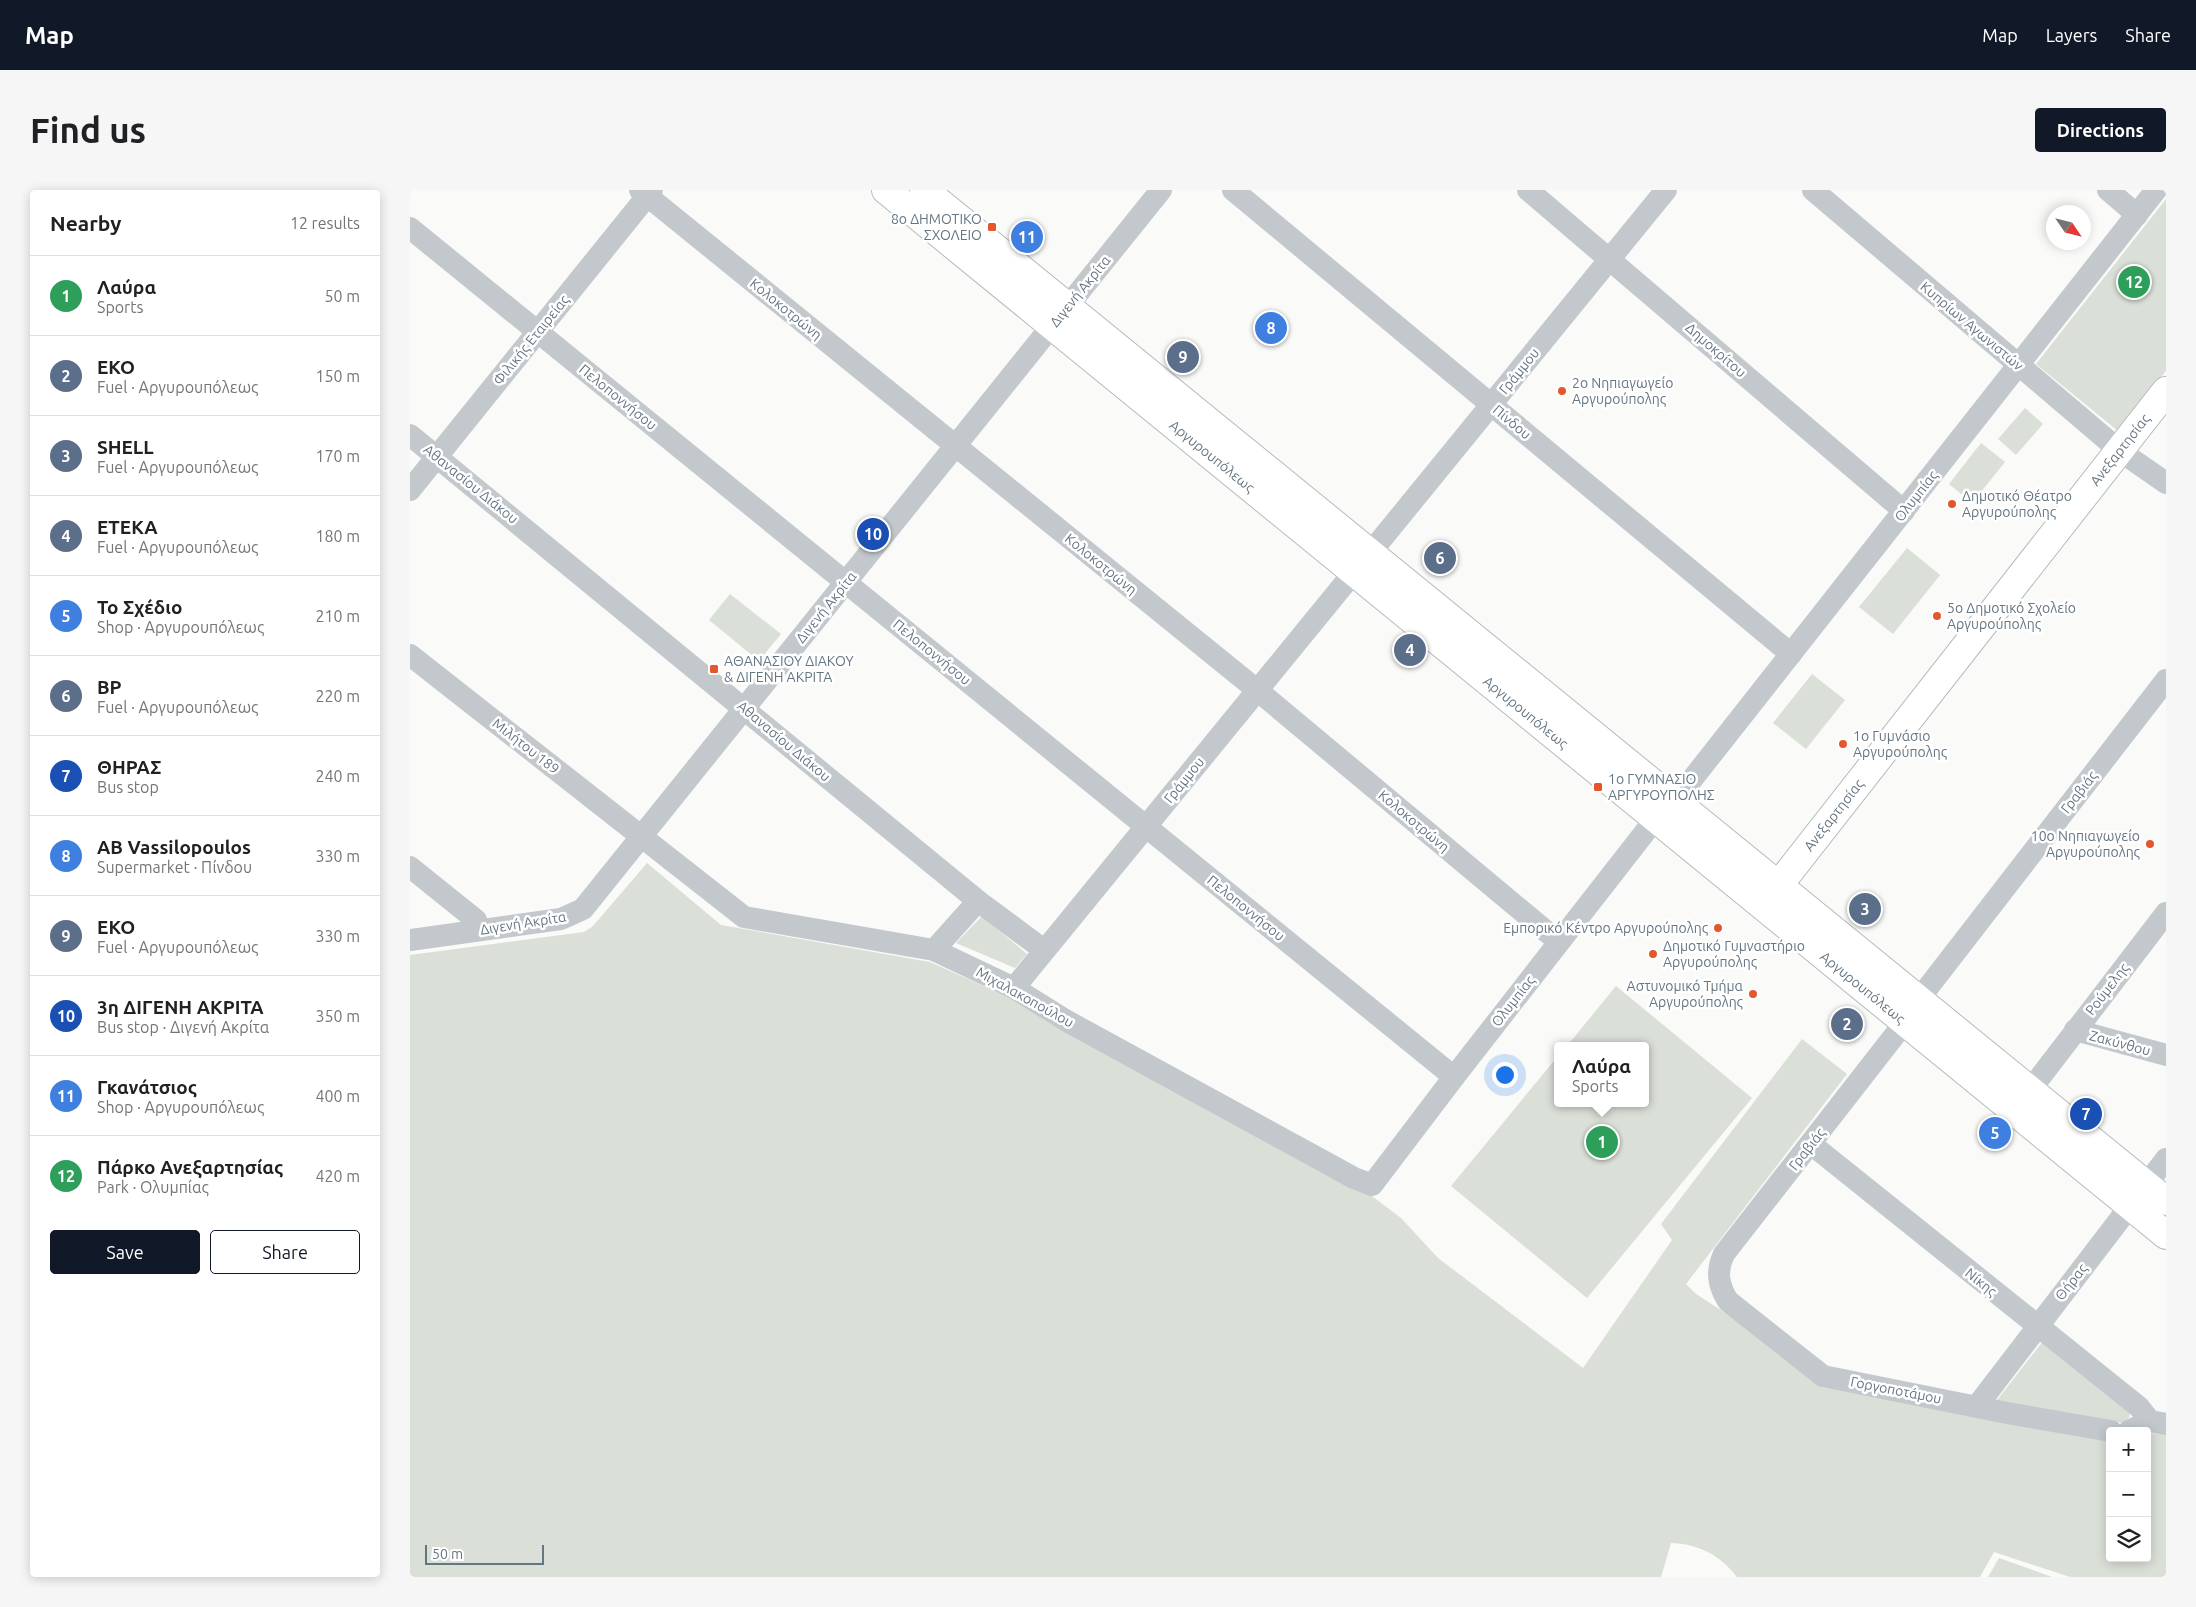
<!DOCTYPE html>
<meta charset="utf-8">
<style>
body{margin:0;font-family:Ubuntu,sans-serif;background:#f6f6f6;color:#202124}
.controls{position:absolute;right:15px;bottom:15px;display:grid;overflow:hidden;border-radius:5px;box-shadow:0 2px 12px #0003}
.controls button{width:45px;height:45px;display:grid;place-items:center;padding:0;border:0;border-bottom:1px solid #e0e0e0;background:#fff;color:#202124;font:25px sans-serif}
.compass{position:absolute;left:1636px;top:15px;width:45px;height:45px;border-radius:50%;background:#fff;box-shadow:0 2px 12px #0003;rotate:125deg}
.scale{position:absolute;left:15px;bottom:12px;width:119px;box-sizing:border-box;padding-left:5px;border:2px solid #657683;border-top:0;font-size:14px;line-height:18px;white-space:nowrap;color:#657683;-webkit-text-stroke:4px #fff;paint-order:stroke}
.you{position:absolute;left:1094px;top:884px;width:18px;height:18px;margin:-12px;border:4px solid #fff;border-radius:50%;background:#1a73e8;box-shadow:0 0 0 8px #1a73e833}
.badge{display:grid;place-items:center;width:32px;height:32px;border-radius:50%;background:#111827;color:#fff;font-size:16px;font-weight:700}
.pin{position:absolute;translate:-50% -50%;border:2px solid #fff;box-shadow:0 1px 5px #0006}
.popup{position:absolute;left:1144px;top:852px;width:95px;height:65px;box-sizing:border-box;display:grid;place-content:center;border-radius:5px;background:#fff;filter:drop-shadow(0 1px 4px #0005);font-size:16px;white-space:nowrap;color:#757577}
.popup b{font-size:19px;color:#202124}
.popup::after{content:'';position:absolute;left:50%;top:100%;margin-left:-10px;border:10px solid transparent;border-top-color:#fff}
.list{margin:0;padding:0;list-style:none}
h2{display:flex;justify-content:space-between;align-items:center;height:65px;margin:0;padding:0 20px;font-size:21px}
h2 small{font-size:16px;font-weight:400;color:#757577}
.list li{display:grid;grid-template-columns:32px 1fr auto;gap:15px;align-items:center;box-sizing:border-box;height:80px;padding:0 20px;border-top:1px solid #e0e0e0}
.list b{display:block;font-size:19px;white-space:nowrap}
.list p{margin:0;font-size:16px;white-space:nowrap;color:#757577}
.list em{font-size:16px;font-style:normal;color:#757577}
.actions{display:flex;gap:10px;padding:15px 20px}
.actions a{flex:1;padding:11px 0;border:1px solid #111827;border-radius:5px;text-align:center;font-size:18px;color:#111827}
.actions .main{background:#111827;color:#fff}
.icon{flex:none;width:28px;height:28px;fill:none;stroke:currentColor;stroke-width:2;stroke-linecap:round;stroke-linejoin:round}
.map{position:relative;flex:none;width:1756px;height:1387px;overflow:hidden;border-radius:5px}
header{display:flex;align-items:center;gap:30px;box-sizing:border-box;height:70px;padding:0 25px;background:#111827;color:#fff}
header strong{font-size:24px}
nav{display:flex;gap:28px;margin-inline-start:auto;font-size:18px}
.intro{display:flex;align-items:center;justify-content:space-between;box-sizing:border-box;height:120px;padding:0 30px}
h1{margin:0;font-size:35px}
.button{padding:12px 22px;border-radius:5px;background:#111827;color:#fff;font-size:18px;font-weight:700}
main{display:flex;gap:30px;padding:0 30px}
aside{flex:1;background:#fff;border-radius:5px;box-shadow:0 2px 12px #0003}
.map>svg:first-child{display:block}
.green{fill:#dadfd7}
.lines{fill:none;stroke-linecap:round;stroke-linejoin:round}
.major-casing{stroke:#b5babe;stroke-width:30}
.minor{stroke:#c3c8cc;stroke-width:22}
.major{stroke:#fff;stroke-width:28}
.poi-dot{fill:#e4572e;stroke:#fff;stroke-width:2}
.labels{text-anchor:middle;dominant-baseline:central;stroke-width:5;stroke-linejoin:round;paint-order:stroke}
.poi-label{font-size:14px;fill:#657683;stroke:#fff;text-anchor:start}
.street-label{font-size:14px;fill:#657683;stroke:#fff}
</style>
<header>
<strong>Map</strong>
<nav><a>Map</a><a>Layers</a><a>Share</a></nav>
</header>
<div class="intro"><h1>Find us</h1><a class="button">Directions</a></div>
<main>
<aside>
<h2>Nearby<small>12 results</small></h2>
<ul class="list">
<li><span class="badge" style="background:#2e9e5b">1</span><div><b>Λαύρα</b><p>Sports</p></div><em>50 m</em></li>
<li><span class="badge" style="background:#5c6f8a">2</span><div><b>EKO</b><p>Fuel · Αργυρουπόλεως</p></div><em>150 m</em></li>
<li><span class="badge" style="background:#5c6f8a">3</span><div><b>SHELL</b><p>Fuel · Αργυρουπόλεως</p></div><em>170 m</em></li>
<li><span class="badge" style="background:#5c6f8a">4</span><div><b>ΕΤΕΚΑ</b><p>Fuel · Αργυρουπόλεως</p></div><em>180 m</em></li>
<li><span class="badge" style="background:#3f7fe0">5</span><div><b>Το Σχέδιο</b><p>Shop · Αργυρουπόλεως</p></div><em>210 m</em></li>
<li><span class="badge" style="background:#5c6f8a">6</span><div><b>BP</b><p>Fuel · Αργυρουπόλεως</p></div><em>220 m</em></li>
<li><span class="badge" style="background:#1a4fb4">7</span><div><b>ΘΗΡΑΣ</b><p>Bus stop</p></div><em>240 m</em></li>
<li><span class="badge" style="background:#3f7fe0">8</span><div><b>AB Vassilopoulos</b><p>Supermarket · Πίνδου</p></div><em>330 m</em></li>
<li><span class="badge" style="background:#5c6f8a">9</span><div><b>ΕΚΟ</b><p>Fuel · Αργυρουπόλεως</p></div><em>330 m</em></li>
<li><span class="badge" style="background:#1a4fb4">10</span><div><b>3η ΔΙΓΕΝΗ ΑΚΡΙΤΑ</b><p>Bus stop · Διγενή Ακρίτα</p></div><em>350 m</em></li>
<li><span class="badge" style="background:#3f7fe0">11</span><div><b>Γκανάτσιος</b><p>Shop · Αργυρουπόλεως</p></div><em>400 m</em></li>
<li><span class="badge" style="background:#2e9e5b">12</span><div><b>Πάρκο Ανεξαρτησίας</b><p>Park · Ολυμπίας</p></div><em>420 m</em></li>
</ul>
<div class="actions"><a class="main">Save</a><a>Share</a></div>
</aside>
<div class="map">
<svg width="1756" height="1387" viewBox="0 0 1756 1387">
<rect width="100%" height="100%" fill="#fafaf8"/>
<!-- green -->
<g class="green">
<path d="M 1756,9 L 1756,181 L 1708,241 L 1626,174 Z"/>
<path d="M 1615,218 L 1633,234 L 1606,265 L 1588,249 Z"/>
<path d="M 1571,253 L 1595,272 L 1562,313 L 1539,294 Z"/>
<path d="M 1497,358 L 1530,385 L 1483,444 L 1449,417 Z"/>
<path d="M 320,404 L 371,444 L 349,471 L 299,430 Z"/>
<path d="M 1402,484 L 1435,510 L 1396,559 L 1363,533 Z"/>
<path d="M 237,673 L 311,735 L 520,772 L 598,807 L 962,1006 L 991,1028 L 1028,1068 L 1173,1178 L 1262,1050 L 1251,1034 L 1392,849 L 1437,884 L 1276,1094 L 1286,1104 L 1320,1126 L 1413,1197 L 1700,1246 L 1700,1368 L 1737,1368 L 1737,1243 L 1756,1244 L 1756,1387 L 1660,1387 L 1584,1362 L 1570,1387 L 1327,1387 C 1310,1365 1289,1354 1261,1353 L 1251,1387 L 0,1387 L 0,765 L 174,742 L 183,736 Z"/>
<path d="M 572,726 L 617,764 L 605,778 L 546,753 Z"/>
<path d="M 1206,796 L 1342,908 L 1177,1108 L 1041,996 L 1148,866 L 1148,913 L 1236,913 L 1236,856 L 1157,856 Z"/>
<path d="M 1633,1151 L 1721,1220 L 1719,1228 L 1714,1233 L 1584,1214 Z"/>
<path d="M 1589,1368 L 1642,1387 L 1578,1387 Z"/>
</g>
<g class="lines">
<!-- major casing -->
<g class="major-casing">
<g id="major">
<path id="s1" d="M 476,0 L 1756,1045"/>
<path d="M 514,0 L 1756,1011"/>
<path id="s2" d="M 1357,710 L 1756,201"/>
</g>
</g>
<!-- minor -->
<g class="minor">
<path d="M 230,0 L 847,500 L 1149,752"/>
<path d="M 823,0 L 1381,464"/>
<path d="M 1118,0 L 1494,321"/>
<path d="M 1403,0 L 1710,261 L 1756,293"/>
<path d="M 1698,0 L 1727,25"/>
<path d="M 0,38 L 1044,887"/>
<path d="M 0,245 L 568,711 L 634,760"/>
<path d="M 0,300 L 242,0"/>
<path d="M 961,362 L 1256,0"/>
<path d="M 0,465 L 334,727 L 524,760 L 604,798 L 657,831 L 944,988 L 962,995 L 1044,887 L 1246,628"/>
<path d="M 1265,611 L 1746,0"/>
<path d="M 0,677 L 66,730 L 70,740"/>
<path d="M 0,750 L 151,729 L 173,719 L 751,0"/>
<path d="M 524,760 L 568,711"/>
<path d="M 604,798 L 944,382"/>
<path d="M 1509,809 L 1756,490"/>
<path d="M 1495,832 L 1314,1064 C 1306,1081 1308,1095 1318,1111 L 1413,1186 L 1597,1223 L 1701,1241"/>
<path d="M 1665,840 L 1756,865"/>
<path d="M 1621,899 L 1756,723"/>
<path d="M 1401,954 L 1729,1217 L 1740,1231"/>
<path d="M 1567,1216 L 1756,969"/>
<path d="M 1719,1241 L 1740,1231 L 1756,1234"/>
</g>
<!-- major -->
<use href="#major" class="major"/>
</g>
<!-- markers -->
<g class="poi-dot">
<rect x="577" y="32" width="10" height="10" rx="2.5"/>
<circle cx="1152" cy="201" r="5"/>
<circle cx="1542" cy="314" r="5"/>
<circle cx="1527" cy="426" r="5"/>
<rect x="299" y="474" width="10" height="10" rx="2.5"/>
<circle cx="1433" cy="554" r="5"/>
<rect x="1183" y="592" width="10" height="10" rx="2.5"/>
<circle cx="1740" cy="654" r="5"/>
<circle cx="1308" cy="738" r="5"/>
<circle cx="1243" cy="764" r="5"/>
<circle cx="1343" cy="804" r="5"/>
</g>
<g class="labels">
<!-- poi labels -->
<g class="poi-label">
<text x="572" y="29" text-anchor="end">8ο ΔΗΜΟΤΙΚΟ<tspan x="572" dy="16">ΣΧΟΛΕΙΟ</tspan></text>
<text x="1162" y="193">2ο Νηπιαγωγείο<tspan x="1162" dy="16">Αργυρούπολης</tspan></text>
<text x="1552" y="306">Δημοτικό Θέατρο<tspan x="1552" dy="16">Αργυρούπολης</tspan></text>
<text x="1537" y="418">5ο Δημοτικό Σχολείο<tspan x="1537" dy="16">Αργυρούπολης</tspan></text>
<text x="314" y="471">ΑΘΑΝΑΣΙΟΥ ΔΙΑΚΟΥ<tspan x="314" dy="16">&amp; ΔΙΓΕΝΗ ΑΚΡΙΤΑ</tspan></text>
<text x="1443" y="546">1ο Γυμνάσιο<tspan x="1443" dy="16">Αργυρούπολης</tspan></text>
<text x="1198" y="589">1ο ΓΥΜΝΑΣΙΟ<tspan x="1198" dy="16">ΑΡΓΥΡΟΥΠΟΛΗΣ</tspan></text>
<text x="1730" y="646" text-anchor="end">10ο Νηπιαγωγείο<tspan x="1730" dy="16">Αργυρούπολης</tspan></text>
<text x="1298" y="738" text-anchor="end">Εμπορικό Κέντρο Αργυρούπολης</text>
<text x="1253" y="756">Δημοτικό Γυμναστήριο<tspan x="1253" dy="16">Αργυρούπολης</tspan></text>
<text x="1333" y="796" text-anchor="end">Αστυνομικό Τμήμα<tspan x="1333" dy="16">Αργυρούπολης</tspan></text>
</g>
<!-- street labels -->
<g class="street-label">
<text transform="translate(670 101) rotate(-51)">Διγενή Ακρίτα</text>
<text transform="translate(376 119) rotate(39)">Κολοκοτρώνη</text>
<text transform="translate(1562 136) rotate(40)">Κυπρίων Αγωνιστών</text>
<text transform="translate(121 150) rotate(-51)">Φιλικής Εταιρείας</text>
<text transform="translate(1306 160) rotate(41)">Δημοκρίτου</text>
<text transform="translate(1109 181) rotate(-51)">Γράμμου</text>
<text transform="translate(208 207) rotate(39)">Πελοποννήσου</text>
<text transform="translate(1102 232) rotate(40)">Πίνδου</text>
<text stroke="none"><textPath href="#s2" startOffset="572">Ανεξαρτησίας</textPath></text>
<text stroke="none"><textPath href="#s1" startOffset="421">Αργυρουπόλεως</textPath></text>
<text transform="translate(61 294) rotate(39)">Αθανασίου Διάκου</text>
<text transform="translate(1506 306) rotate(-52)">Ολυμπίας</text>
<text transform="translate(691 374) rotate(39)">Κολοκοτρώνη</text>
<text transform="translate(416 417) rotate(-51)">Διγενή Ακρίτα</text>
<text transform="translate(522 462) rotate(39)">Πελοποννήσου</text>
<text stroke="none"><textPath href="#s1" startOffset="826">Αργυρουπόλεως</textPath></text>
<text transform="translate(374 551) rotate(40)">Αθανασίου Διάκου</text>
<text transform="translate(116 556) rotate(38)">Μιλήτου 189</text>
<text transform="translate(774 590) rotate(-51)">Γράμμου</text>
<text transform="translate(1669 602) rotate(-52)">Γραβιάς</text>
<text stroke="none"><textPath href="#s2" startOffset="108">Ανεξαρτησίας</textPath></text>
<text transform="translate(1004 631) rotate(40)">Κολοκοτρώνη</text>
<text transform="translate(836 718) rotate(39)">Πελοποννήσου</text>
<text transform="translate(113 733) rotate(-9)">Διγενή Ακρίτα</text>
<text stroke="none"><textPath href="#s1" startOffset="1261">Αργυρουπόλεως</textPath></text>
<text transform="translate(1697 799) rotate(-52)">Ρούμελης</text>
<text transform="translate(615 807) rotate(29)">Μιχαλακοπούλου</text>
<text transform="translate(1103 811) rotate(-52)">Ολυμπίας</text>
<text transform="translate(1710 853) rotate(15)">Ζακύνθου</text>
<text transform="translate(1397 959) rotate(-52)">Γραβιάς</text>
<text transform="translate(1571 1092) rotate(39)">Νίκης</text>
<text transform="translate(1661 1092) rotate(-52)">Θήρας</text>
<text transform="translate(1486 1200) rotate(11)">Γοργοποτάμου</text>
</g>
</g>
</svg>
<div class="controls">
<button>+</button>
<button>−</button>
<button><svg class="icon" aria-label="layers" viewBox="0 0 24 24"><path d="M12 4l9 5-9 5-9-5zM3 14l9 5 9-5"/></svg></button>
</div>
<svg class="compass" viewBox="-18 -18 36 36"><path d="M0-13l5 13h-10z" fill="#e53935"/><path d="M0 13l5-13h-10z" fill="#757577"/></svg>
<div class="scale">50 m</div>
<div class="you"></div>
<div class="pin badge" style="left:1192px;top:952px;background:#2e9e5b">1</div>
<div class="popup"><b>Λαύρα</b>Sports</div>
<div class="pin badge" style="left:1437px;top:834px;background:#5c6f8a">2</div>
<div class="pin badge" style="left:1455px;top:719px;background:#5c6f8a">3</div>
<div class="pin badge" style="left:1000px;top:460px;background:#5c6f8a">4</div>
<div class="pin badge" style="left:1585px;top:943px;background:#3f7fe0">5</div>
<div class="pin badge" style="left:1030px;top:368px;background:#5c6f8a">6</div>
<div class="pin badge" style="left:1676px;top:924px;background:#1a4fb4">7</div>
<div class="pin badge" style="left:861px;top:138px;background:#3f7fe0">8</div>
<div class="pin badge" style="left:773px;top:167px;background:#5c6f8a">9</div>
<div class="pin badge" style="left:463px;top:344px;background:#1a4fb4">10</div>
<div class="pin badge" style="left:617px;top:47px;background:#3f7fe0">11</div>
<div class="pin badge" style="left:1724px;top:92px;background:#2e9e5b">12</div>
</div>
</main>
